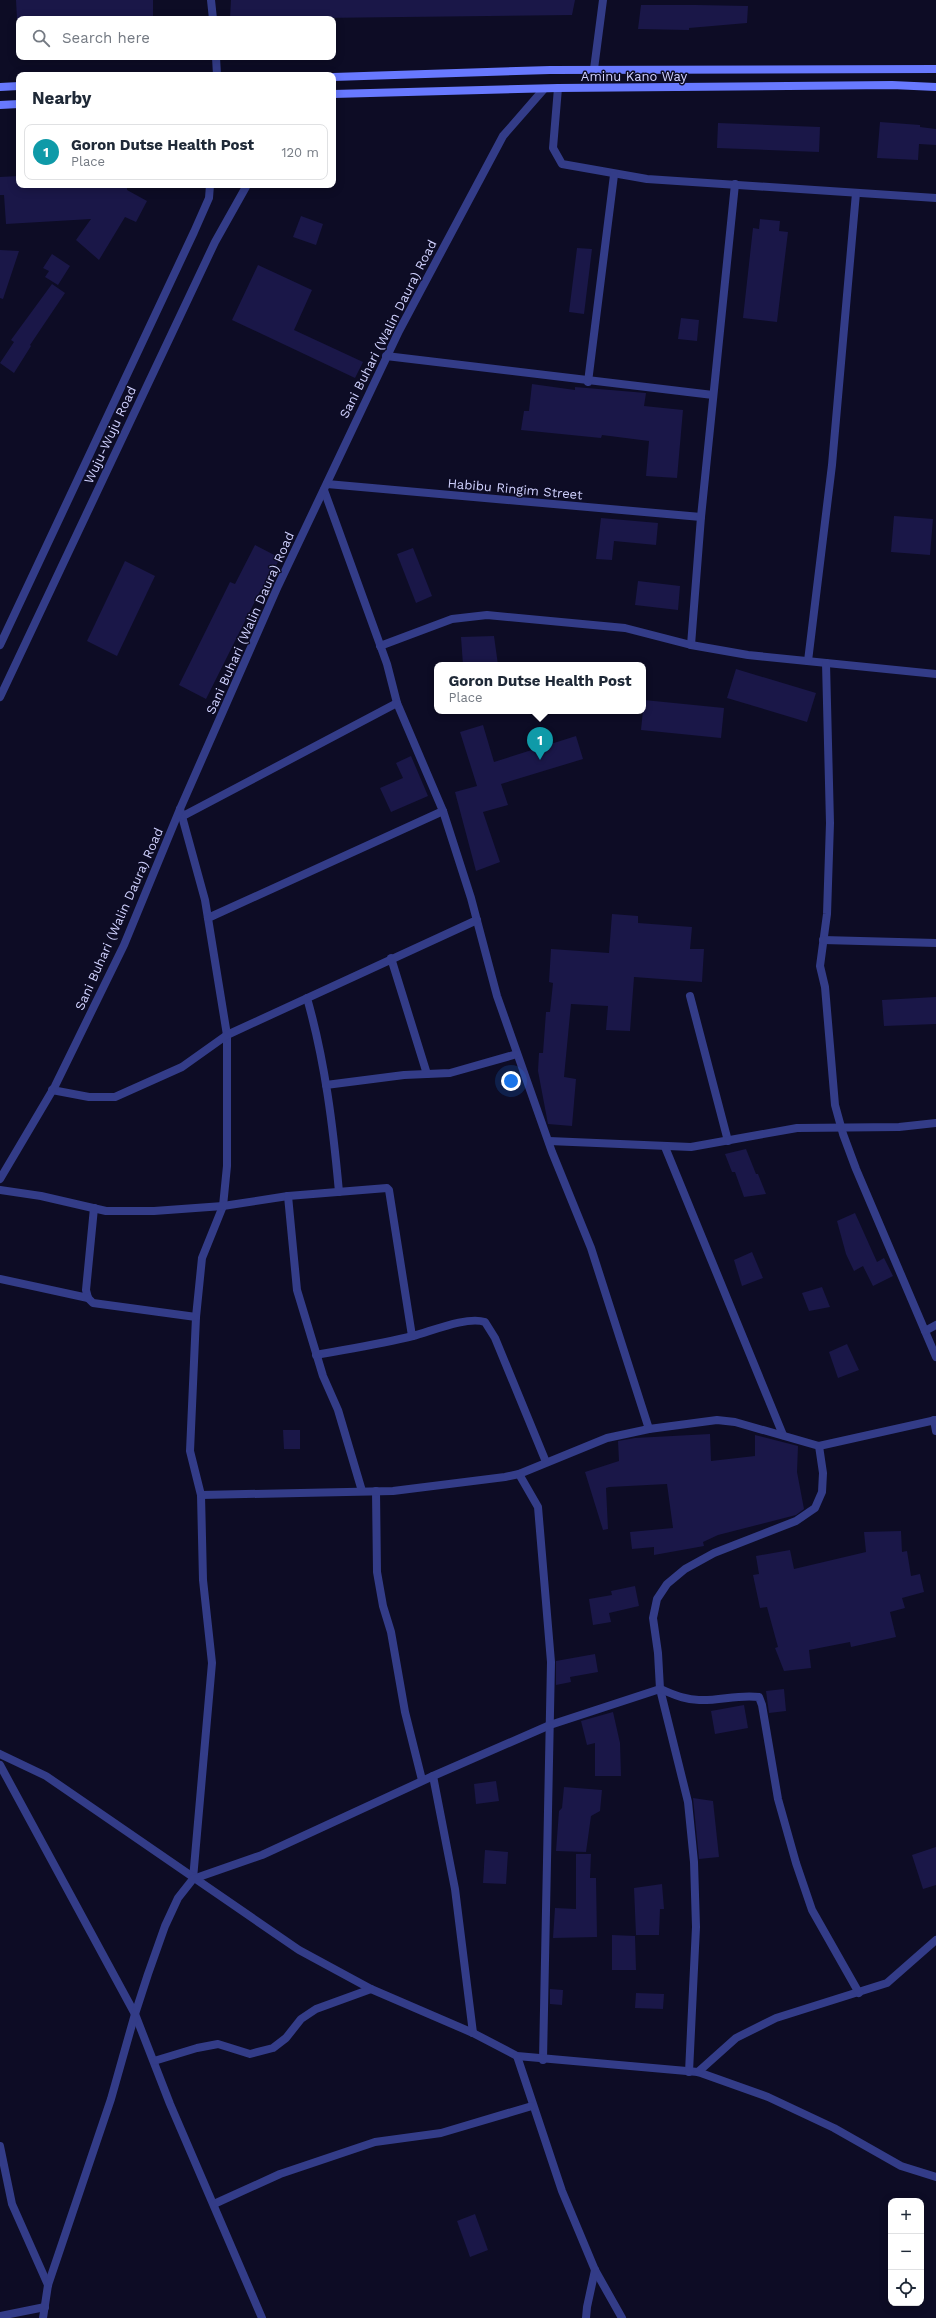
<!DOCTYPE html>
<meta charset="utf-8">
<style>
body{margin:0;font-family:"Work Sans",sans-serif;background:#f6f6f7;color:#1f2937}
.controls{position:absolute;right:12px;bottom:12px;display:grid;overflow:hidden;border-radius:8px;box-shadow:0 2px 10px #0003}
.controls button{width:36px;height:36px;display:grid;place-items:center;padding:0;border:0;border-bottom:1px solid #e0e1e3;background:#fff;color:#1f2937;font:20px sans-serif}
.you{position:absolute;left:511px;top:1081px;width:14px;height:14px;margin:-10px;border:3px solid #fff;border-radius:50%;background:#1a73e8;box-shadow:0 0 0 6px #1a73e833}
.badge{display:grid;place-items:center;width:26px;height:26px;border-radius:50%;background:#db2777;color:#fff;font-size:13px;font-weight:700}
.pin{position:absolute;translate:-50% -33px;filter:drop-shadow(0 1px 2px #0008)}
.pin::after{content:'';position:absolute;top:21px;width:14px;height:12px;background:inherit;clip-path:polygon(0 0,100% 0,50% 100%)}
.popup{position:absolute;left:434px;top:662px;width:212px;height:52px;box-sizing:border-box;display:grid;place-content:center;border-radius:8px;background:#fff;filter:drop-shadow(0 1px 3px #0005);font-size:13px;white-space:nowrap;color:#747a83}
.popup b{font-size:15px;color:#1f2937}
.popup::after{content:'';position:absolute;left:50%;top:100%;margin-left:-8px;border:8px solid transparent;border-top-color:#fff}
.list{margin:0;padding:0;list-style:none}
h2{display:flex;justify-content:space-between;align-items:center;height:52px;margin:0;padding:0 16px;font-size:17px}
h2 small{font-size:13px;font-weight:400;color:#747a83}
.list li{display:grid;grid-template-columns:26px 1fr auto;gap:12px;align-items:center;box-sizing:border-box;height:56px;margin:0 8px 8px;padding:0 8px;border:1px solid #e0e1e3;border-radius:8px}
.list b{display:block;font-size:15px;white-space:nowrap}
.list p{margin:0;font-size:13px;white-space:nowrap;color:#747a83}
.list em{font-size:13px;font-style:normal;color:#747a83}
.icon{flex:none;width:22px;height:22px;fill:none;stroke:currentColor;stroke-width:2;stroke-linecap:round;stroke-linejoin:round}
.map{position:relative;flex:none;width:936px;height:2318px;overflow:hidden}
.search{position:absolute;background:#fff;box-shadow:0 2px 10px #0003;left:16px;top:16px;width:320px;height:44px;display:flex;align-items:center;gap:10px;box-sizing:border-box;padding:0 14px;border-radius:8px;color:#747a83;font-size:15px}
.panel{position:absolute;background:#fff;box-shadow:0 2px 10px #0003;left:16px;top:72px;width:320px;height:116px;border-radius:8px}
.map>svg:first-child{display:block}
.building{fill:#1a1748}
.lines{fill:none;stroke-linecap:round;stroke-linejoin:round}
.minor{stroke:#333c88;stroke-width:8}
.tertiary{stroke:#333c88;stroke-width:8}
.secondary{stroke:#6879ff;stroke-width:8}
.labels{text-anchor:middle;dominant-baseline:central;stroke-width:3;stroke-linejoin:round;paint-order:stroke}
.street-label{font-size:13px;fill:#d1d2ff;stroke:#0d0c25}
</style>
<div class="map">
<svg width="936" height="2318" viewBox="0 0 936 2318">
<rect width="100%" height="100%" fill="#0d0c25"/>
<!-- building -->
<g class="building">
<path d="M 16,0 L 153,0 L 153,19 L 17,19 Z"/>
<path d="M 231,0 L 575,0 L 572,15 L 230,19 Z"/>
<path d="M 641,5 L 696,5 L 748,6 L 747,23 L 689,28 L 689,30 L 638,29 Z"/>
<path d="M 880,122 L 920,125 L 920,127 L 936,129 L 936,145 L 919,144 L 918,160 L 877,158 Z"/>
<path d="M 718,123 L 820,127 L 819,152 L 717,148 Z"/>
<path d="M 19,176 L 19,185 L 127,185 L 127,190 L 147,201 L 136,222 L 125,217 L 99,260 L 76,240 L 91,219 L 6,224 L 4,195 L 0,195 L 0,177 Z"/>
<path d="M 301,216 L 323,224 L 316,245 L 293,237 Z"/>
<path d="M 760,219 L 780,221 L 779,231 L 788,232 L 777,322 L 743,318 L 753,228 L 759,229 Z"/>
<path d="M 577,248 L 592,249 L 584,314 L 569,312 Z"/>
<path d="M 0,250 L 19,251 L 3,299 L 0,298 Z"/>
<path d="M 52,254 L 70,266 L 58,285 L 45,277 L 49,271 L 43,268 Z"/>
<path d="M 258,265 L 312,290 L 294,330 L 363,362 L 355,378 L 232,320 Z"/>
<path d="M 52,284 L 65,293 L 30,345 L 31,346 L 14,373 L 0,363 L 14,342 L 11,340 Z"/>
<path d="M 681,318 L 699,320 L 697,341 L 678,339 Z"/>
<path d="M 532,384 L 575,390 L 575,387 L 646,393 L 644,406 L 683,410 L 677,478 L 646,476 L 649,441 L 602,435 L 601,438 L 521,430 L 524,411 L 529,411 Z"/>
<path d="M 894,516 L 933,519 L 930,555 L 891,552 Z"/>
<path d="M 601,518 L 658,523 L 656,545 L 614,541 L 612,560 L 596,559 Z"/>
<path d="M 255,545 L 280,558 L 263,590 L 261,589 L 206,699 L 179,685 L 230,582 L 235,584 Z"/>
<path d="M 413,548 L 432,596 L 416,603 L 397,554 Z"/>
<path d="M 125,561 L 155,576 L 117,656 L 87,641 Z"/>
<path d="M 638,581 L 680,586 L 678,610 L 635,605 Z"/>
<path d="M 494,636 L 498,665 L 463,665 L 461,637 Z"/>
<path d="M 736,669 L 816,693 L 807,722 L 727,698 Z"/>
<path d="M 644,700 L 724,708 L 721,738 L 641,730 Z"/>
<path d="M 483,725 L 494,762 L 576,736 L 583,759 L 501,784 L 508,805 L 483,812 L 500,862 L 476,871 L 455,792 L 477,786 L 460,732 Z"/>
<path d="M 411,756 L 428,796 L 391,812 L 380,788 L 403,778 L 396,763 Z"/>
<path d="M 612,914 L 638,916 L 638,923 L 692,927 L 690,949 L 704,949 L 702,982 L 634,977 L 630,1031 L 606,1030 L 608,1006 L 571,1004 L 564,1077 L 576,1079 L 572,1126 L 548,1124 L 538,1071 L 539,1053 L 543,1053 L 546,1012 L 550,1012 L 553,983 L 549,982 L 551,949 L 609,953 Z"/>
<path d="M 936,997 L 936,1024 L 884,1026 L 882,1000 Z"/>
<path d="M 746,1149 L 756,1174 L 758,1174 L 766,1194 L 744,1197 L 735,1172 L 732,1172 L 725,1154 Z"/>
<path d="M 855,1213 L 877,1262 L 884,1258 L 893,1276 L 873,1286 L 863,1266 L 854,1271 L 846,1254 L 837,1221 Z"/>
<path d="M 752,1252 L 763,1278 L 742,1286 L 734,1260 Z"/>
<path d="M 822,1287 L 830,1307 L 809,1311 L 802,1293 Z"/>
<path d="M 847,1344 L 859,1370 L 838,1378 L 829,1352 Z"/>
<path d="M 283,1430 L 300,1430 L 300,1449 L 284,1449 Z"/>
<path d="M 710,1434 L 711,1461 L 755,1456 L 755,1435 L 798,1446 L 797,1472 L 804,1509 L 796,1515 L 718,1535 L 703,1542 L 704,1546 L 654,1555 L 654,1547 L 632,1549 L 630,1532 L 673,1528 L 667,1484 L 609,1487 L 606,1488 L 608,1529 L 603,1530 L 585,1472 L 619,1461 L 618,1441 L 635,1438 Z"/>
<path d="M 901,1531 L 902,1552 L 907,1551 L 911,1576 L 920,1574 L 924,1592 L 902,1598 L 905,1608 L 890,1612 L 896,1637 L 851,1647 L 850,1642 L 809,1650 L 811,1668 L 784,1671 L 775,1648 L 778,1647 L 767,1607 L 760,1608 L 753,1575 L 759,1574 L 756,1556 L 790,1550 L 794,1569 L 866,1552 L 864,1532 Z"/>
<path d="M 635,1586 L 639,1606 L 609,1613 L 611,1622 L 593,1625 L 589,1599 L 612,1595 L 611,1591 Z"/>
<path d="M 595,1654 L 598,1672 L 570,1677 L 571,1682 L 556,1685 L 556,1661 Z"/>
<path d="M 784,1689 L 786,1711 L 769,1713 L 766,1691 Z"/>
<path d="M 744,1705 L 748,1728 L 715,1734 L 711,1711 Z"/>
<path d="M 613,1712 L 620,1743 L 621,1776 L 595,1776 L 595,1743 L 587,1745 L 581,1721 Z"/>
<path d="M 496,1781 L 499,1801 L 476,1804 L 474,1784 Z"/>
<path d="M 564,1787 L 602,1790 L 600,1811 L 591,1816 L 586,1852 L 556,1851 L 559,1811 L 562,1808 Z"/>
<path d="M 693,1798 L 713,1801 L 719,1857 L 699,1859 Z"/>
<path d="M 936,1847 L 936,1885 L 923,1889 L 912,1855 Z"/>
<path d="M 485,1850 L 508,1852 L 506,1884 L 483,1883 Z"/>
<path d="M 576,1854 L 591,1854 L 590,1878 L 596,1878 L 597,1937 L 553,1938 L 555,1908 L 576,1909 Z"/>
<path d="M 662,1884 L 664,1909 L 660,1909 L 659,1935 L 636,1935 L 634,1888 Z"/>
<path d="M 612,1935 L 635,1936 L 636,1970 L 612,1970 Z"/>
<path d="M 550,1989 L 563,1990 L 562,2005 L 550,2004 Z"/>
<path d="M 636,1993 L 664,1994 L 663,2009 L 635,2008 Z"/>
<path d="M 475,2214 L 488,2250 L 470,2257 L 457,2221 Z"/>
</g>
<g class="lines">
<!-- minor -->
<g class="minor">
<path d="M 211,0 L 213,19"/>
<path d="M 216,57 L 217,75"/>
<path d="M 594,69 L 603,0"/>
<path d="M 558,88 L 553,148 L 562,164 L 647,179 L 936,198"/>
<path d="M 386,356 L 713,395"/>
<path d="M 588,382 L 614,175"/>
<path d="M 327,484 L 701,517"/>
<path d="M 324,490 L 387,664 L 397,703 L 443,811 L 471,898 L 497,996 L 552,1152 L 591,1248 L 649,1429"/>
<path d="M 0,645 L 194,232 L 209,198 L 210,185"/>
<path d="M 691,645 L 701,517 L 735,184"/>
<path d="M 380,646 L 452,619 L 487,615 L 625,628 L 691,645 L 748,655 L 936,674"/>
<path d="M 808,661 L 832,465 L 856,193"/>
<path d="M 826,663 L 830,823 L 827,914 L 820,966 L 825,987 L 835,1105 L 843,1134 L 856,1169 L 936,1357"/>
<path d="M 0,697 L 215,242 L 247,185"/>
<path d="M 180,809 L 205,900 L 227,1035 L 227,1166 L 223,1206 L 202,1258 L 196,1317 L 190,1451 L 201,1495 L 203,1580 L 212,1663 L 193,1879"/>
<path d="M 183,816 L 397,703"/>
<path d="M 208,918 L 443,811"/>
<path d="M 823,940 L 936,943"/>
<path d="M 391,958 L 427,1074"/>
<path d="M 690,996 L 728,1141"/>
<path d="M 307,998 C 325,1061 333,1126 339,1192"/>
<path d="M 326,1085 L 404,1075 L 450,1073 L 517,1054"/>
<path d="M 52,1090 L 89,1097 L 115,1097 L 182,1067 L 227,1035 L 477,920"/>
<path d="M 549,1141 L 691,1147 L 797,1128 L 899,1127 L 936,1123"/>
<path d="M 665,1147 L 783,1435"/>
<path d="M 0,1190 L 41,1196 L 106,1211 L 154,1211 L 223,1206 L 288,1196 L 387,1188 L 389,1190 L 412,1336"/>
<path d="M 288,1196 L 297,1290 L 323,1376 L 338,1410 L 362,1491"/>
<path d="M 94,1208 L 86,1290 L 88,1298 L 93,1303 L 196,1317"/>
<path d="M 0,1279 L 88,1298"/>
<path d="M 925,1331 L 936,1325"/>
<path d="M 316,1355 C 348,1349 381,1344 413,1336 C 432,1331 467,1316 485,1322 L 495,1338 L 546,1462"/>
<path d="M 934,1420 L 936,1431"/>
<path d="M 519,1474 L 538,1507 L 551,1662 L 543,2060"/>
<path d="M 376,1491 L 377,1572 L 383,1606 L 391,1632 L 405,1712 L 422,1780"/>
<path d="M 201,1495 L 393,1491 L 505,1477 L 519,1474 L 607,1438 L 649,1429 L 717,1420 L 735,1422 L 819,1446 L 936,1420"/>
<path d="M 0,1754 L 46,1776 L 299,1950 L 371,1989 L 473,2033 L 517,2056 L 698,2072 L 768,2097 L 834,2128 L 901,2166 L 936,2177"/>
<path d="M 0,1765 L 135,2014 L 170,2104 L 262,2318"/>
<path d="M 433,1776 L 455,1889 L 473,2033"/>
<path d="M 517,2056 L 562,2191 L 595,2270 L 622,2318"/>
<path d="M 154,2061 L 197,2048 L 218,2044 L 250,2054 L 273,2048 L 286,2038 L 301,2019 L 316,2009 L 371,1989"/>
<path d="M 689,2072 L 696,1927 L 694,1862 L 688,1802 L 660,1689 L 658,1653 L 653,1618 L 657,1599 L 667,1584 L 685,1569 L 714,1553 L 796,1521 L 815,1508 L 822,1492 L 823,1473 L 819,1446"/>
<path d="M 698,2072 L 736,2038 L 776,2018 L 887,1983 L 936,1940"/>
<path d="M 0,2146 L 12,2204 L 48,2285"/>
<path d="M 214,2204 L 280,2174 L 375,2142 L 441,2133 L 532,2106"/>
<path d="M 0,2316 L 45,2307"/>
<path d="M 43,2318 L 48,2285 L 111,2099 L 135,2014 L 148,1974 L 165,1926 L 178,1898 L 193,1879 L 262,1855 L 433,1776 L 550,1725 L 660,1689 C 673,1694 685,1700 699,1700 C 719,1701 739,1694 759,1697 L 762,1705 L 778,1799 L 796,1863 L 812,1910 L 859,1993"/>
<path d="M 586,2318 L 587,2307 L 595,2270"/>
</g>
<!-- tertiary -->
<path class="tertiary" d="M 0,1179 L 55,1086 L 124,945 L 180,809 L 278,586 L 399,331 L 503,136 L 544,89"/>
<!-- secondary -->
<g class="secondary">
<path d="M 333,77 L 550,70 L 936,69"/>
<path d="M 0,87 L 19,86"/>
<path d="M 333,94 L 558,88 L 892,85 L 936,87"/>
<path d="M 0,105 L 19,104"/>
</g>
</g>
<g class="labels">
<!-- street labels -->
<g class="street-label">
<text x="634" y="76">Aminu Kano Way</text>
<text transform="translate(388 329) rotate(-63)">Sani Buhari (Walin Daura) Road</text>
<text transform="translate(110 435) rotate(-65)">Wuju-Wuju Road</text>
<text transform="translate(515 489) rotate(5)">Habibu Ringim Street</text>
<text transform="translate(250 623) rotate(-66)">Sani Buhari (Walin Daura) Road</text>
<text transform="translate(119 919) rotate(-66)">Sani Buhari (Walin Daura) Road</text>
</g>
</g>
</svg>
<div class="controls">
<button>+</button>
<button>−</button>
<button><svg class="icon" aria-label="locate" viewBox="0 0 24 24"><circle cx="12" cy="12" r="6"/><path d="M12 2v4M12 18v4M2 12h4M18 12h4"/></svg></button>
</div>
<div class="you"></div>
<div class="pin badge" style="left:540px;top:760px;background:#0f9aa8">1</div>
<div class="popup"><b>Goron Dutse Health Post</b>Place</div>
<div class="search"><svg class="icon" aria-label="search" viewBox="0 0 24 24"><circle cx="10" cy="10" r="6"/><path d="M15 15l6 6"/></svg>Search here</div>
<section class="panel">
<h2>Nearby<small></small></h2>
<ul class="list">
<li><span class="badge" style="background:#0f9aa8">1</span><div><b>Goron Dutse Health Post</b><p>Place</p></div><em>120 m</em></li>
</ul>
</section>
</div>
